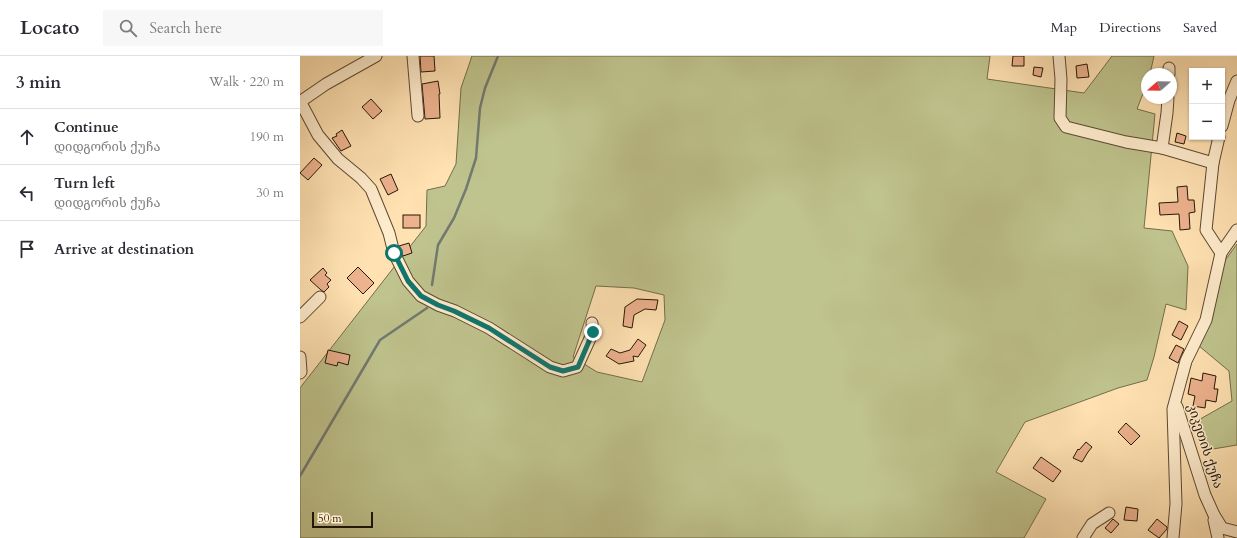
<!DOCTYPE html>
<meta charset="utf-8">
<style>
body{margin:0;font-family:Cardo,"Noto Serif Georgian",serif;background:#f7f7f7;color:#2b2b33}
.controls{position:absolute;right:12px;top:12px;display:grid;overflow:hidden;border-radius:0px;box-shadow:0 1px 3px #0004}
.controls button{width:36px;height:36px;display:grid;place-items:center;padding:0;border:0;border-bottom:1px solid #e1e1e2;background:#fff;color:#2b2b33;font:20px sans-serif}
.compass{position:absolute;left:841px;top:12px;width:36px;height:36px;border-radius:50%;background:#fff;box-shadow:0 1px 3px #0004;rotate:250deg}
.scale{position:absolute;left:12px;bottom:10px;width:61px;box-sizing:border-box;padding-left:4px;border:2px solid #251807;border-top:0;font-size:11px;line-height:14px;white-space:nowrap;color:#251807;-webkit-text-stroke:3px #ffeccd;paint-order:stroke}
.stop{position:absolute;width:12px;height:12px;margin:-9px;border:3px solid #0f766e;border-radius:50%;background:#fff}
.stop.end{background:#0f766e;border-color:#fff;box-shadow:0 1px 4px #0008}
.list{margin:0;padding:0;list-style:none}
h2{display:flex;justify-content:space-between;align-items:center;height:52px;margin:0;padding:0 16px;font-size:17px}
h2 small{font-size:13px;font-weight:400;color:#7c7c81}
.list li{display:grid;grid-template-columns:26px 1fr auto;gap:12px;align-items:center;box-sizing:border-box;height:56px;padding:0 16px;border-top:1px solid #e1e1e2}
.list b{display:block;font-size:15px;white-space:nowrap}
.list p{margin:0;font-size:13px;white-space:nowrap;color:#7c7c81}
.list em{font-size:13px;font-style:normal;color:#7c7c81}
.icon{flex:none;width:22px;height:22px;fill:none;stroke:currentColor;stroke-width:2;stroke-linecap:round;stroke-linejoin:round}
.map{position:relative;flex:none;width:937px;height:482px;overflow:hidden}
header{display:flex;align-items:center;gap:24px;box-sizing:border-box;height:56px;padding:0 20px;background:#fff;border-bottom:1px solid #e1e1e2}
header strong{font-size:19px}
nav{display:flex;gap:22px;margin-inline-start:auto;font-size:14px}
.search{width:280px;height:36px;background:#f7f7f7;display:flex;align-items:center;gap:10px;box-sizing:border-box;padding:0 14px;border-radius:0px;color:#7c7c81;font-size:15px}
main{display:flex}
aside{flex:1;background:#fff}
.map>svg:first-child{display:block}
.green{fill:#bfc38d;stroke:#726e4a;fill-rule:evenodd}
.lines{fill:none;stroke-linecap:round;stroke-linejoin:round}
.stream{stroke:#727a71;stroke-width:2.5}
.building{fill:#edb28e;stroke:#251807}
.minor-casing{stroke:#5c4a32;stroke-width:13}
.minor{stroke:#ffeccd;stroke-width:11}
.route{stroke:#0f766e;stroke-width:5}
.labels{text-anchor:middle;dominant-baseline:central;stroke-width:3;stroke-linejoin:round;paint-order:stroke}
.street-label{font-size:13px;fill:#251807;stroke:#ffeccd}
</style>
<header>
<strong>Locato</strong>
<div class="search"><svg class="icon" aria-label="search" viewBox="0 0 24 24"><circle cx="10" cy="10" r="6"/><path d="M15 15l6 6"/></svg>Search here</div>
<nav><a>Map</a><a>Directions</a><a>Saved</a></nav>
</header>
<main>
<aside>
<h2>3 min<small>Walk · 220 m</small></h2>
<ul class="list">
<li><svg class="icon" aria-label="ahead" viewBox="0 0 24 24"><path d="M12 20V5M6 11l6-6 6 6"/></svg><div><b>Continue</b><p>დიდგორის ქუჩა</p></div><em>190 m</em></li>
<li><svg class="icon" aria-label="left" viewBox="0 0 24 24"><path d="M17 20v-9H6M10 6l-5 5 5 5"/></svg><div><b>Turn left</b><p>დიდგორის ქუჩა</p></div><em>30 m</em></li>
<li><svg class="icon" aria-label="arrive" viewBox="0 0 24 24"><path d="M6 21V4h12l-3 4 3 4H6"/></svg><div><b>Arrive at destination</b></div></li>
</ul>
</aside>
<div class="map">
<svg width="937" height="482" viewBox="0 0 937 482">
<rect width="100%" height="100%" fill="#ffe1b2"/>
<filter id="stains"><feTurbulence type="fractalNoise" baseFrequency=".005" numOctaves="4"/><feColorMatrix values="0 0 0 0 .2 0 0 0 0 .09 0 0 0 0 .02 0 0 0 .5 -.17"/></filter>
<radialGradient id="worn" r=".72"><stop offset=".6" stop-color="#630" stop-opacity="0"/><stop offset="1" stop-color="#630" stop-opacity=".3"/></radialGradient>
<!-- green -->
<g class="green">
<path d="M 172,0 L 690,0 L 687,23 L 784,37 L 812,0 L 854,0 L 850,18 L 847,18 L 847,27 L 837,53 L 855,58 L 844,172 L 872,175 L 888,210 L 886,254 L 866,248 L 854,301 L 847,324 L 818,332 L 725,366 L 696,416 L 746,443 L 724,482 L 0,482 L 0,332 L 126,170 L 127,134 L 145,130 L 156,108 L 161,32 ZM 296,230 L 334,232 L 364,239 L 365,264 L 342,326 L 297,316 L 273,301 Z"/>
<path d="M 937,188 L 937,389 L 907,394 L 895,366 L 932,345 L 929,315 L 899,290 L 918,214 Z"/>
</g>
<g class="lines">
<!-- stream -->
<g class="stream">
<path d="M 132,229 L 138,189 L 154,162 L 166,133 L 176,102 L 180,52 L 185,32 L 198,0"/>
<path d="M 0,420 L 80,284 L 127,252"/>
</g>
</g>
<!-- building -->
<g class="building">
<path d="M 120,0 L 134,0 L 135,15 L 121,16 Z"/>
<path d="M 713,0 L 724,0 L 724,10 L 712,10 Z"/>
<path d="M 787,8 L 789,21 L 777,22 L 776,10 Z"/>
<path d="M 734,11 L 743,12 L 741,21 L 733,19 Z"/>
<path d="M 138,25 L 140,38 L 139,38 L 140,62 L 125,63 L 122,28 Z"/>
<path d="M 71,43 L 82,55 L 73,63 L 62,51 Z"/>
<path d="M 42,74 L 51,90 L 41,95 L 32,82 L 37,80 L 36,78 Z"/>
<path d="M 877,77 L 886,80 L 884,88 L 875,86 Z"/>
<path d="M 14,102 L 22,109 L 8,124 L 0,117 Z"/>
<path d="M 91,118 L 98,134 L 88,139 L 80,123 Z"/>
<path d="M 887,130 L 888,144 L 894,144 L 895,156 L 889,157 L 890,173 L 880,174 L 879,158 L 860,159 L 859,147 L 878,146 L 877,131 Z"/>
<rect x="103" y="159" width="17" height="13"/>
<path d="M 109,187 L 112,197 L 103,200 L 99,190 Z"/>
<path d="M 58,211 L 74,227 L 63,238 L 47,222 Z"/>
<path d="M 23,212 L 27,217 L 25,219 L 31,224 L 27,228 L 29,231 L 24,236 L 21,234 L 10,224 Z"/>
<path d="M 337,243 L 358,244 L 356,254 L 345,253 L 334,259 L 332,272 L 323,270 L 325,251 Z"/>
<path d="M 879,265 L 888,270 L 881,284 L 872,279 Z"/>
<path d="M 338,283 L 346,289 L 338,301 L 333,300 L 334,305 L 319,308 L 306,300 L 311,293 L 320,297 L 330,294 Z"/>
<path d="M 876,289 L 884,293 L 878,307 L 869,302 Z"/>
<path d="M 28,294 L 50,299 L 48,309 L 38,306 L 37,310 L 25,307 Z"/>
<path d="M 903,317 L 916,320 L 914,333 L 918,333 L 916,346 L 906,344 L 905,352 L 893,350 L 895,340 L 888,338 L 891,322 L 902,325 Z"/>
<path d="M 826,367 L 840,380 L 831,389 L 818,376 Z"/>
<path d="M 786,386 L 792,391 L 788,396 L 782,406 L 773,402 L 778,393 L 779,394 Z"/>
<path d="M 741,401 L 761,415 L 753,426 L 733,412 Z"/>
<path d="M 826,451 L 838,453 L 837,465 L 824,464 Z"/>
<path d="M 813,463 L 819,468 L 811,477 L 805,472 Z"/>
<path d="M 857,463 L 867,471 L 867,473 L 859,482 L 848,474 Z"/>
</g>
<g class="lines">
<!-- minor casing -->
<g class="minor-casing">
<g id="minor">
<path d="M 113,0 L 118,60"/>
<path d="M 759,0 L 761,23 L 760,62 L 766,71 L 826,86 L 862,92 L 913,107"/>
<path d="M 869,18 L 869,12"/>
<path d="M 0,45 L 18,79 L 38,103 L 61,122 L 71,133 L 89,177 L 94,197 L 108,225 L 121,240 L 138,249 L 155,255 L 189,272 L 250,311 L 263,315 L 277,311 L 293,276 L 292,267"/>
<path d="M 0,46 L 26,28 L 76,0"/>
<path d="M 922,70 L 929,44 L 937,25"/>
<path d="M 862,92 L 867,57 L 868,42"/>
<path d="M 921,197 L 937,174"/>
<path d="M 0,261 L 20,241"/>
<path d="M 0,301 L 1,316 L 0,317"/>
<path d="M 877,351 L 905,439 L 914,459 L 922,472 L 937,476"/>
<path d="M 914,464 L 918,482"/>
<path d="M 783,482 L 792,468 L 809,457"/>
<path d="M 873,482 L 876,448 L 873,353 L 886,305 L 906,264 L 921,197 L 906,174 L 913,107 L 919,81"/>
</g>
</g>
<!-- minor -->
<use href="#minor" class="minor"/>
</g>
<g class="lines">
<!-- route -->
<path class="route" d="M 94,197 L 108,225 L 121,240 L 138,249 L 154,255 L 189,272 L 250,311 L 263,315 L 278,311 L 293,276"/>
</g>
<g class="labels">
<!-- street labels -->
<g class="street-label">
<text transform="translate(905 390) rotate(72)">კიკეთის ქუჩა</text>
</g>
</g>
<rect width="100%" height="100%" filter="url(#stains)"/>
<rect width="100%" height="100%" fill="url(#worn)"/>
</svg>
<div class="controls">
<button>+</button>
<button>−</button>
</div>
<svg class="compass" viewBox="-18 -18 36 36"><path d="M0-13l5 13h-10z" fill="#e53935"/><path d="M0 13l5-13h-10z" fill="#7c7c81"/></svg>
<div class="scale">50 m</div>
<div class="stop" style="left:94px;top:197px"></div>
<div class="stop end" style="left:293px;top:276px"></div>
</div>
</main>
